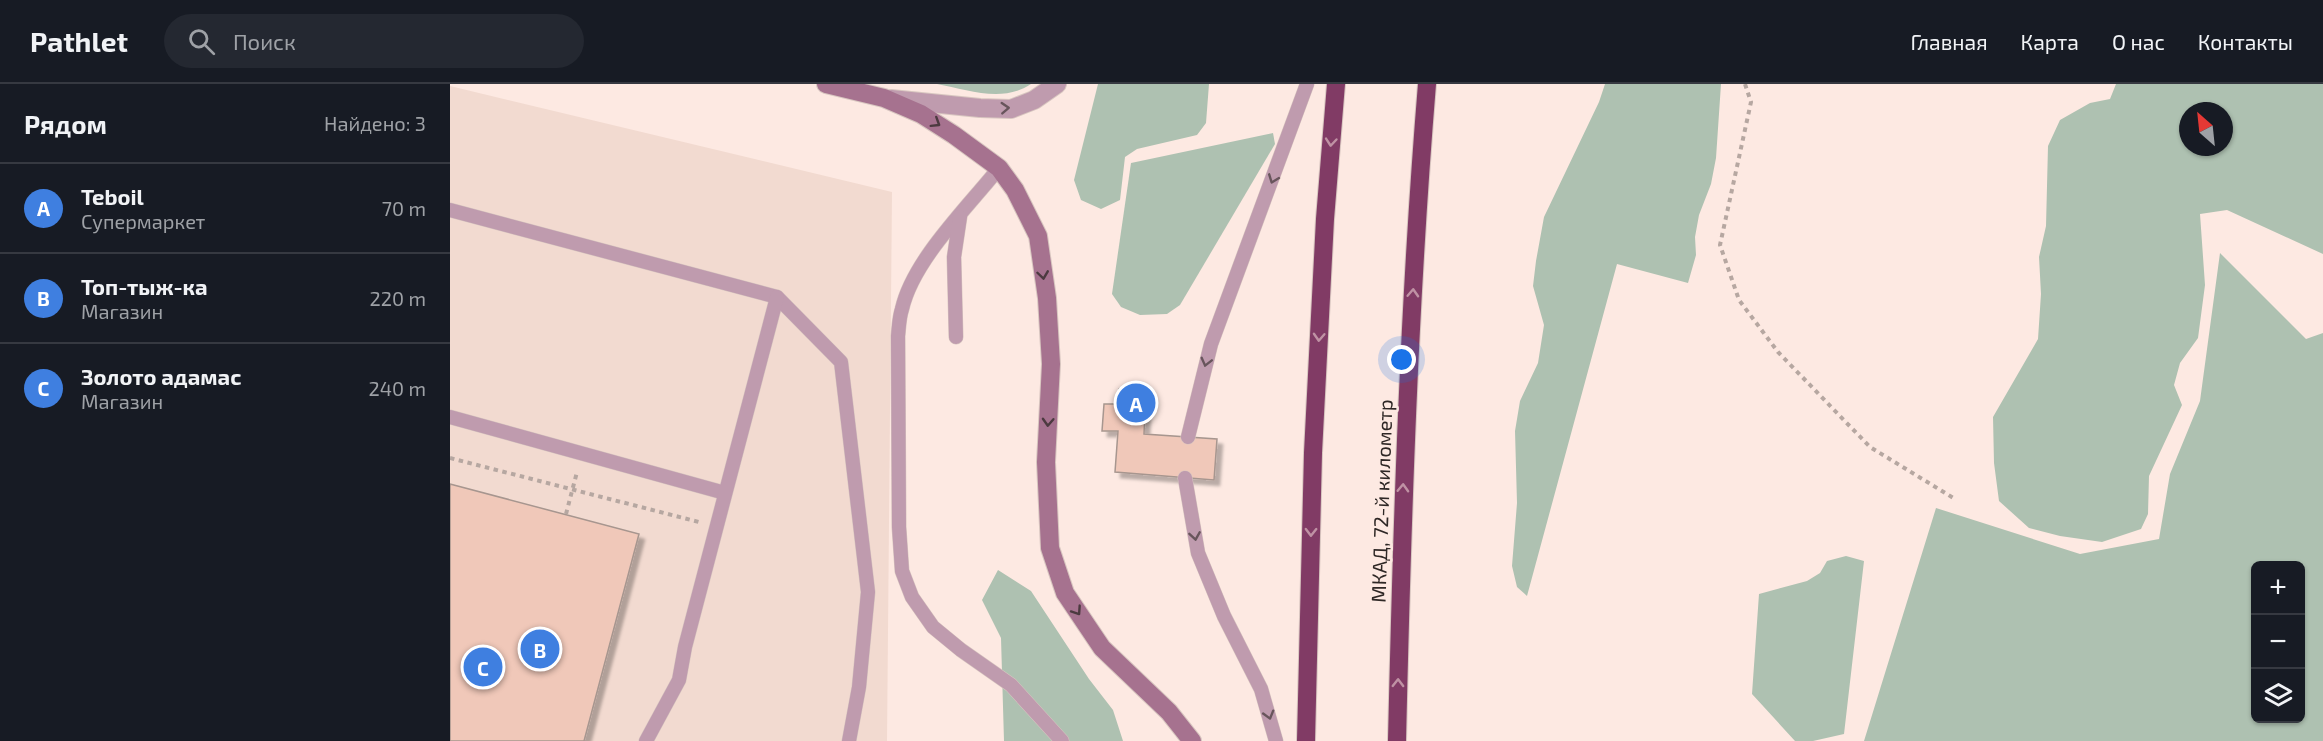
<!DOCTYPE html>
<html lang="ru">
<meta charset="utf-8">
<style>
body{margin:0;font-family:"Exo 2",sans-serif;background:#242831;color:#f1f3f6}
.controls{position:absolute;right:18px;bottom:18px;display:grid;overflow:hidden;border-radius:9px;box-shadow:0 2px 4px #0004}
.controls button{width:54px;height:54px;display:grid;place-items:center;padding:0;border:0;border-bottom:2px solid #363941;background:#171b24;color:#f1f3f6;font:30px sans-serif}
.compass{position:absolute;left:1729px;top:18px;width:54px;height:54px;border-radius:50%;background:#171b24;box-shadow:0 2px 4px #0004;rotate:333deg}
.you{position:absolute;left:952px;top:276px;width:21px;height:21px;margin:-15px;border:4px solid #fff;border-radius:50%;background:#1a73e8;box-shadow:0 0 0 9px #1a73e833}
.badge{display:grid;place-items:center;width:39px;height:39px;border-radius:50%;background:#0f766e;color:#fff;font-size:20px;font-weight:700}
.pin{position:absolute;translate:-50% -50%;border:3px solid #fff;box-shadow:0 2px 6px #0006}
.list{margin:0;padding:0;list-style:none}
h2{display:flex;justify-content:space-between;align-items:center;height:78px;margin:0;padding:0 24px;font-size:26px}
h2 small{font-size:20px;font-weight:400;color:#9ea1a6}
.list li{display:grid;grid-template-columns:39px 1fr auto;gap:18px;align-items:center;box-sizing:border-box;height:90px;padding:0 24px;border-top:2px solid #363941}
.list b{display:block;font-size:22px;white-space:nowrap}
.list p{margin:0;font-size:20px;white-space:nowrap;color:#9ea1a6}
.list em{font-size:20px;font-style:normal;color:#9ea1a6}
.icon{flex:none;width:33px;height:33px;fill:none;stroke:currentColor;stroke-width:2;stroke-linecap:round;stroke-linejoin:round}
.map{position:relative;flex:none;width:1873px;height:657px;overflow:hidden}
header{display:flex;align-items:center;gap:36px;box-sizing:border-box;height:84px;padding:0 30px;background:#171b24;border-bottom:2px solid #363941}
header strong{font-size:28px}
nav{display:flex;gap:33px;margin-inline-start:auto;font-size:21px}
.search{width:420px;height:54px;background:#242831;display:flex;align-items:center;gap:15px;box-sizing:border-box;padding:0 21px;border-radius:33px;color:#9ea1a6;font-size:22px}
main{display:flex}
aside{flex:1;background:#171b24}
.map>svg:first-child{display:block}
.commercial{fill:#f2dad0}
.green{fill:#aec1b1;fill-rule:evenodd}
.building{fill:#f0c8b9;stroke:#a7968f;stroke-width:1.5;filter:url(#shadow)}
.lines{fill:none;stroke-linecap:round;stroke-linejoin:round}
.lane-casing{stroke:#d8c6c0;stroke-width:15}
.street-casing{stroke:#d8c6c0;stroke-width:20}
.secondary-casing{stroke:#d8c6c0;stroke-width:20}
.highway-casing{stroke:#d8c6c0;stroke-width:20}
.path{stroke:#b6a7a1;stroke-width:4;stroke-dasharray:4.5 4.5;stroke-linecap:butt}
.lane{stroke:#bf9bae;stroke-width:14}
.street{stroke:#bf9bae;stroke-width:18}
.secondary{stroke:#a6728f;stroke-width:18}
.highway{stroke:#813b65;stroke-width:18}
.oneway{stroke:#68555c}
.oneway2{stroke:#4c3a40}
.oneway3{stroke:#bf92a4}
.labels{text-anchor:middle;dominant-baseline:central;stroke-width:5;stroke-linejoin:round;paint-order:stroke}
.street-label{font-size:20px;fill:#2e2725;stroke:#fde9e2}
</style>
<header>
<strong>Pathlet</strong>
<div class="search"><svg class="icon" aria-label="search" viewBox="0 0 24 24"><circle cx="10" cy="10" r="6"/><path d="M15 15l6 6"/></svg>Поиск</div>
<nav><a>Главная</a><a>Карта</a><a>О нас</a><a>Контакты</a></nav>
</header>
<main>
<aside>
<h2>Рядом<small>Найдено: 3</small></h2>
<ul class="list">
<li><span class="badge" style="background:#3f7fe0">A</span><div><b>Teboil</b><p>Супермаркет</p></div><em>70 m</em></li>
<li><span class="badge" style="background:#3f7fe0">B</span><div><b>Топ-тыж-ка</b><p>Магазин</p></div><em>220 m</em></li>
<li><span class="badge" style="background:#3f7fe0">C</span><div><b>Золото адамас</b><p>Магазин</p></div><em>240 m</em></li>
</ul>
</aside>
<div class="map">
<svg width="1873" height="657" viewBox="0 0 1873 657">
<defs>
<filter id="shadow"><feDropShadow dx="5.5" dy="5.5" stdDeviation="1.5" flood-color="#0004"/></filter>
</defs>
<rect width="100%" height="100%" fill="#fde9e2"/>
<!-- commercial -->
<path class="commercial" d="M 0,2 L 442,108 L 437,657 L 0,657 Z"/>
<!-- green -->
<g class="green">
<path d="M 487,0 L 581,0 C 553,19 518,6 487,0 Z"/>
<path d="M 648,0 L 759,0 L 756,39 L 747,51 L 687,65 L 675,73 L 670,116 L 651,125 L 631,116 L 624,96 Z"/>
<path d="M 1155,0 L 1271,0 L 1266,74 L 1261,100 L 1249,131 L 1245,153 L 1246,171 L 1238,199 L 1167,180 L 1077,512 L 1067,503 L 1062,482 L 1067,419 L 1065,347 L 1070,317 L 1088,279 L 1094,241 L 1083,202 L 1086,177 L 1094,133 L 1149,18 Z"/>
<path d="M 1666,0 L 1873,0 L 1873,170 L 1777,126 L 1750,130 L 1755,201 L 1748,254 L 1730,279 L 1724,301 L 1732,321 L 1699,392 L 1698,430 L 1691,445 L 1652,458 L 1610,452 L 1579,444 L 1549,417 L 1544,379 L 1543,333 L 1588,255 L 1591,210 L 1589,173 L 1596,142 L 1598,62 L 1610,36 L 1640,19 L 1660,15 ZM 1738,27 L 1774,27 L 1774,63 L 1738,63 Z"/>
<path d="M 823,49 L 825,60 L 730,221 L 717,230 L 690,231 L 671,223 L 662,210 L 681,79 Z"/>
<path d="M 1770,169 L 1856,255 L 1873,249 L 1873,657 L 1414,657 L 1486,424 L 1630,470 L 1709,455 L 1720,390 L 1750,317 ZM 1806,482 L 1850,482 L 1850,634 L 1806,634 Z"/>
<path d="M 1396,472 L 1414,477 L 1394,650 L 1363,657 L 1345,657 L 1302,610 L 1309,510 L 1357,497 L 1370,489 L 1377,477 Z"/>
<path d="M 548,486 L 581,507 L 639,595 L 663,626 L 673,657 L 554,657 L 551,554 L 532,516 Z"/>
</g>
<!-- building -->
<g class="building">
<path d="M 682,298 L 690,299 L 696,307 L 694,350 L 767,355 L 764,396 L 665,388 L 668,347 L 652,347 L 654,320 L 668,320 L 669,305 Z"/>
<path d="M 0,400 L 189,450 L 134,657 L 0,657 Z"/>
</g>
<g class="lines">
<!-- lane casing -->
<g class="lane-casing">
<g id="lane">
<path d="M 549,84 C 518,123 463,176 452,225 C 449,234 449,243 448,252 L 449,443 L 452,487 L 462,513 L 483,543 L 511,566 L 561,601 L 612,657"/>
<path d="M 0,126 L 327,213 L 391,278 L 418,508 L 409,603 L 399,657"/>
<path d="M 506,253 L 504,173 L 510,133"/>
<path d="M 0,333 L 275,409"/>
<path d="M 738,353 L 761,260 L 857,0"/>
<path d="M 735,394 L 748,469 L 774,532 L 811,605 L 826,657"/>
<path d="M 196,657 L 229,596 L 235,563 L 327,213"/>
</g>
</g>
<!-- street casing -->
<g class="street-casing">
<path id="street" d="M 441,15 L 530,24 L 561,25 L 584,16 L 607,0"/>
</g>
<!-- secondary casing -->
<g class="secondary-casing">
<path id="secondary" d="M 376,0 L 434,14 L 471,30 L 504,51 L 549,84 L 565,106 L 588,152 L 597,214 L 601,280 L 596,378 L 600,464 L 615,509 L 652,564 L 719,628 L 742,657"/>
</g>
<!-- highway casing -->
<g class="highway-casing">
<g id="highway">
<path d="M 856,657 L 863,369 L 875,135 L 886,0"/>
<path d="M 947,657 C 952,438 959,219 977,0"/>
</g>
</g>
<!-- path -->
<g class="path">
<path d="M 1295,0 L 1301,18 L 1270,161 L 1289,216 L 1328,268 L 1420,363 L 1505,415"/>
<path d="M 0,374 L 249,438"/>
<path d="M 116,430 L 127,388"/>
</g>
<!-- lane -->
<use href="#lane" class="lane"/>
<!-- street -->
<use href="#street" class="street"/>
<!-- secondary -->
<use href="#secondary" class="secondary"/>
<!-- highway -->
<use href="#highway" class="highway"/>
</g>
<!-- one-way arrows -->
<defs><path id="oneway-chevron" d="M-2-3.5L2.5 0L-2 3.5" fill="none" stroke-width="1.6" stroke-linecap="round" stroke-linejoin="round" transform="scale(1.5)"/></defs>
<g class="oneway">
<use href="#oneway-chevron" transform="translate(555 24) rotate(-3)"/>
<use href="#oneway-chevron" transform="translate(823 95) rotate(111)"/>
<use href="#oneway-chevron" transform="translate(756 278) rotate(104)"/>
<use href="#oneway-chevron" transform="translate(745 452) rotate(81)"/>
<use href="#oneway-chevron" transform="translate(819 631) rotate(74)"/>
</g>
<g class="oneway2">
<use href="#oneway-chevron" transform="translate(486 39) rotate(32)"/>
<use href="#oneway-chevron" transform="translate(593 191) rotate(82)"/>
<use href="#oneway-chevron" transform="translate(598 338) rotate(93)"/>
<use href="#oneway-chevron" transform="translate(627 527) rotate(56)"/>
</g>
<g class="oneway3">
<use href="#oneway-chevron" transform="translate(881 58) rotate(95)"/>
<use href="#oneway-chevron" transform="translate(963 209) rotate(-87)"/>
<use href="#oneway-chevron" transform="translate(869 253) rotate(93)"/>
<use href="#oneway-chevron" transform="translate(953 404) rotate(-88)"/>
<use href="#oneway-chevron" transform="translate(861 448) rotate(91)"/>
<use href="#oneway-chevron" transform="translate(948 599) rotate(-89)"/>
</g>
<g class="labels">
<!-- street labels -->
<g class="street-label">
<text transform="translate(931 417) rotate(-88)">МКАД, 72-й километр</text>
</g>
</g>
</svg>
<div class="controls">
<button>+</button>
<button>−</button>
<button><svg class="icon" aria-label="layers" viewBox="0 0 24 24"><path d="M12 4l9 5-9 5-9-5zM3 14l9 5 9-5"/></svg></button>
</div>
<svg class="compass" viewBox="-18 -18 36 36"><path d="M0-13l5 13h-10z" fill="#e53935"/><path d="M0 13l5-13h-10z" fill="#9ea1a6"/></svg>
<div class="you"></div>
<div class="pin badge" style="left:686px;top:319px;background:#3f7fe0">A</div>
<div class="pin badge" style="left:90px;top:565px;background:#3f7fe0">B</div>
<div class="pin badge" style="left:33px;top:583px;background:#3f7fe0">C</div>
</div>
</main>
